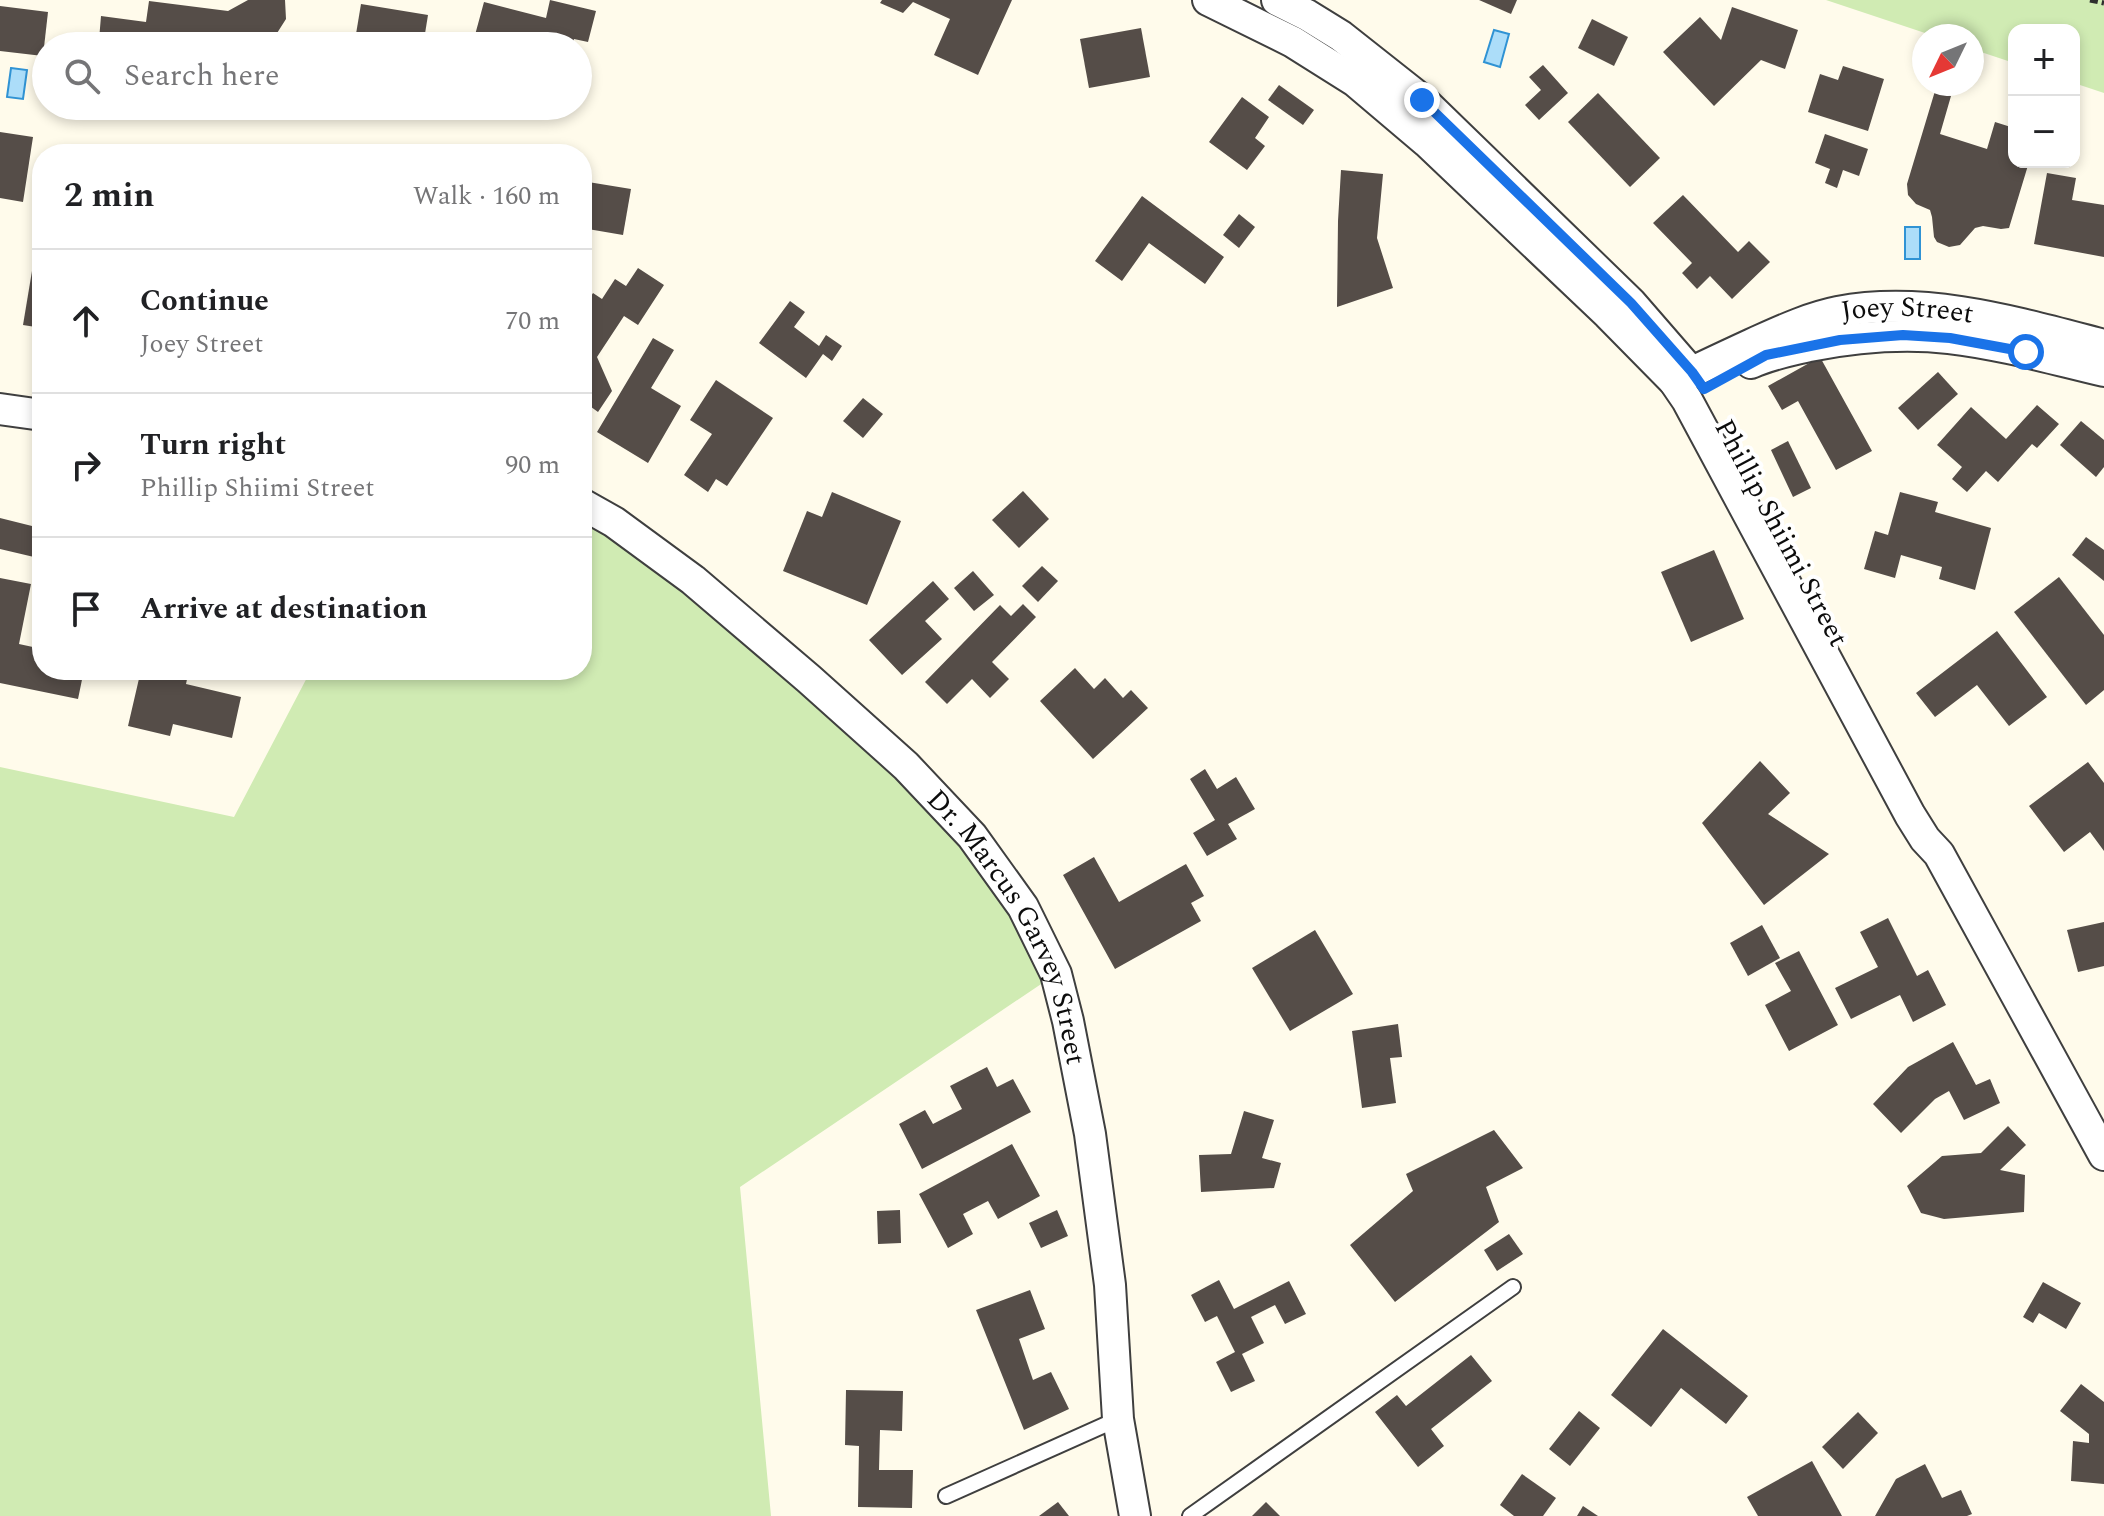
<!DOCTYPE html>
<meta charset="utf-8">
<style>
body{margin:0;font-family:Spectral,serif;background:#f6f6f6;color:#202124}
.controls{position:absolute;right:24px;top:24px;display:grid;overflow:hidden;border-radius:16px;box-shadow:0 4px 12px #0003}
.controls button{width:72px;height:72px;display:grid;place-items:center;padding:0;border:0;border-bottom:2px solid #e0e0e0;background:#fff;color:#202124;font:40px sans-serif}
.compass{position:absolute;left:1912px;top:24px;width:72px;height:72px;border-radius:50%;background:#fff;box-shadow:0 4px 12px #0003;rotate:227deg}
.stop{position:absolute;width:24px;height:24px;margin:-18px;border:6px solid #1a73e8;border-radius:50%;background:#fff}
.stop.end{background:#1a73e8;border-color:#fff;box-shadow:0 2px 8px #0008}
.list{margin:0;padding:0;list-style:none}
h2{display:flex;justify-content:space-between;align-items:center;height:104px;margin:0;padding:0 32px;font-size:34px}
h2 small{font-size:26px;font-weight:400;color:#757577}
.list li{display:grid;grid-template-columns:52px 1fr auto;gap:24px;align-items:center;box-sizing:border-box;height:144px;padding:0 32px;border-top:2px solid #e0e0e0}
.list b{display:block;font-size:30px;white-space:nowrap}
.list p{margin:0;font-size:26px;white-space:nowrap;color:#757577}
.list em{font-size:26px;font-style:normal;color:#757577}
.icon{flex:none;width:44px;height:44px;fill:none;stroke:currentColor;stroke-width:2;stroke-linecap:round;stroke-linejoin:round}
.map{position:relative;flex:none;width:2104px;height:1516px;overflow:hidden}
.search{position:absolute;background:#fff;box-shadow:0 4px 12px #0003;left:32px;top:32px;width:560px;height:88px;display:flex;align-items:center;gap:20px;box-sizing:border-box;padding:0 28px;border-radius:44px;color:#757577;font-size:30px}
.panel{position:absolute;background:#fff;box-shadow:0 4px 12px #0003;left:32px;top:144px;width:560px;height:536px;border-radius:32px}
.map>svg:first-child{display:block}
.green{fill:#d0ebb3}
.water{fill:#acddf9;stroke:#3093d4;stroke-width:2}
.building{fill:#554d48}
.lines{fill:none;stroke-linecap:round;stroke-linejoin:round}
.service-casing{stroke:#3f3f3f;stroke-width:18}
.minor-casing{stroke:#3f3f3f;stroke-width:34}
.path{stroke:#2e2e2e;stroke-width:5;stroke-dasharray:8 4;stroke-linecap:butt}
.service{stroke:#fff;stroke-width:14}
.minor{stroke:#fff;stroke-width:30}
.route{stroke:#1a73e8;stroke-width:10}
.labels{text-anchor:middle;dominant-baseline:central;stroke-width:8;stroke-linejoin:round;paint-order:stroke}
.street-label{font-size:28px;fill:#0c0c0c;stroke:#fff}
</style>
<div class="map">
<svg width="2104" height="1516" viewBox="0 0 2104 1516">
<rect width="100%" height="100%" fill="#fffbeb"/>
<!-- green -->
<g class="green">
<path d="M 1826,0 L 2104,0 L 2104,93 L 2074,83 L 2074,30 L 2014,30 L 2014,63 L 1972,49 L 1972,36 L 1934,36 Z"/>
<path d="M 582,504 L 906,766 L 1056,974 L 740,1187 L 771,1516 L 0,1516 L 0,767 L 234,817 L 311,670 L 582,670 Z"/>
</g>
<!-- water -->
<g class="water">
<path d="M 1494,30 L 1509,34 L 1500,67 L 1484,62 Z"/>
<path d="M 11,68 L 27,70 L 23,99 L 7,97 Z"/>
<rect x="1905" y="227" width="15" height="32"/>
</g>
<!-- building -->
<g class="building">
<path d="M 248,0 L 285,0 L 286,19 L 272,41 L 245,46 L 105,46 L 99,40 L 101,16 L 146,22 L 149,1 L 228,11 Z"/>
<path d="M 550,0 L 596,11 L 588,42 L 574,39 L 572,46 L 472,46 L 484,2 L 546,18 Z"/>
<path d="M 882,0 L 1012,0 L 978,75 L 934,55 L 950,19 L 913,2 L 903,13 L 880,3 Z"/>
<path d="M 1479,0 L 1517,0 L 1511,14 Z"/>
<path d="M 361,4 L 428,15 L 423,46 L 354,46 Z"/>
<path d="M 0,6 L 48,12 L 43,56 L 0,51 Z"/>
<path d="M 1732,7 L 1798,30 L 1785,69 L 1761,60 L 1714,106 L 1663,52 L 1700,17 L 1721,40 Z"/>
<path d="M 1592,19 L 1628,37 L 1614,66 L 1578,48 Z"/>
<path d="M 1141,28 L 1150,77 L 1089,88 L 1080,39 Z"/>
<path d="M 1543,65 L 1568,93 L 1539,120 L 1525,105 L 1541,90 L 1529,77 Z"/>
<path d="M 1843,66 L 1884,79 L 1868,131 L 1808,112 L 1820,74 L 1838,80 Z"/>
<path d="M 1279,85 L 1314,110 L 1303,125 L 1268,100 Z"/>
<path d="M 1935,91 L 1951,96 L 1940,134 L 1987,149 L 1995,122 L 2014,128 L 2014,162 L 2029,162 L 2009,228 L 2001,229 L 1983,226 L 1975,228 L 1960,245 L 1949,247 L 1937,242 L 1934,237 L 1932,217 L 1930,210 L 1916,204 L 1908,195 L 1907,184 Z"/>
<path d="M 1598,93 L 1660,158 L 1630,187 L 1568,122 Z"/>
<path d="M 1242,97 L 1269,117 L 1255,138 L 1265,146 L 1247,170 L 1209,142 Z"/>
<path d="M 0,132 L 33,137 L 23,202 L 0,198 Z"/>
<path d="M 1825,134 L 1868,149 L 1859,176 L 1843,170 L 1837,188 L 1825,183 L 1830,169 L 1815,163 Z"/>
<path d="M 1341,170 L 1383,174 L 1377,238 L 1393,288 L 1337,307 L 1338,221 Z"/>
<path d="M 2047,173 L 2076,178 L 2072,200 L 2104,205 L 2104,257 L 2034,244 Z"/>
<path d="M 582,181 L 631,189 L 623,235 L 582,228 Z"/>
<path d="M 1683,195 L 1738,252 L 1749,241 L 1770,262 L 1732,299 L 1710,276 L 1697,289 L 1682,273 L 1692,263 L 1653,223 Z"/>
<path d="M 1142,196 L 1224,257 L 1205,284 L 1149,243 L 1122,281 L 1095,261 Z"/>
<path d="M 1239,214 L 1255,227 L 1239,248 L 1223,235 Z"/>
<path d="M 34,259 L 42,260 L 42,328 L 23,325 Z"/>
<path d="M 638,268 L 664,285 L 638,325 L 624,316 L 597,357 L 612,391 L 598,412 L 587,404 L 582,406 L 582,331 L 586,325 L 582,323 L 582,310 L 593,293 L 602,299 L 615,279 L 626,286 Z"/>
<path d="M 790,301 L 805,312 L 794,327 L 819,346 L 826,335 L 842,346 L 832,361 L 823,354 L 806,378 L 759,343 Z"/>
<path d="M 653,338 L 674,350 L 651,388 L 681,406 L 648,463 L 597,432 Z"/>
<path d="M 1820,357 L 1872,451 L 1836,470 L 1798,401 L 1782,410 L 1768,386 Z"/>
<path d="M 1938,372 L 1958,394 L 1918,430 L 1898,408 Z"/>
<path d="M 716,380 L 773,418 L 727,486 L 716,479 L 708,492 L 684,475 L 712,434 L 690,420 Z"/>
<path d="M 863,398 L 883,414 L 863,438 L 843,421 Z"/>
<path d="M 2037,405 L 2059,424 L 2037,448 L 2032,444 L 1998,482 L 1986,471 L 1967,492 L 1952,479 L 1962,467 L 1937,445 L 1971,407 L 2006,439 Z"/>
<path d="M 2081,421 L 2104,440 L 2104,467 L 2096,477 L 2060,445 Z"/>
<path d="M 1788,441 L 1811,488 L 1793,497 L 1771,450 Z"/>
<path d="M 1023,491 L 1049,519 L 1019,548 L 992,520 Z"/>
<path d="M 832,492 L 901,521 L 867,605 L 783,571 L 807,511 L 822,517 Z"/>
<path d="M 1900,492 L 1938,502 L 1935,512 L 1991,528 L 1975,590 L 1939,579 L 1942,567 L 1901,555 L 1895,578 L 1864,569 L 1875,531 L 1888,535 Z"/>
<path d="M 0,518 L 40,528 L 42,527 L 42,551 L 34,557 L 0,549 Z"/>
<path d="M 2086,537 L 2104,550 L 2104,581 L 2072,555 Z"/>
<path d="M 1714,550 L 1744,619 L 1691,642 L 1661,572 Z"/>
<path d="M 1042,566 L 1058,581 L 1038,602 L 1022,586 Z"/>
<path d="M 973,571 L 994,595 L 974,611 L 954,588 Z"/>
<path d="M 2059,577 L 2104,635 L 2104,690 L 2086,705 L 2014,612 Z"/>
<path d="M 0,578 L 31,584 L 19,644 L 42,649 L 42,670 L 84,670 L 78,699 L 0,683 Z"/>
<path d="M 933,581 L 949,599 L 925,621 L 942,639 L 902,675 L 869,640 Z"/>
<path d="M 1023,604 L 1036,617 L 992,662 L 1009,679 L 990,698 L 972,679 L 947,704 L 925,682 L 1000,605 L 1011,616 Z"/>
<path d="M 1997,631 L 2047,697 L 2009,726 L 1977,685 L 1935,717 L 1916,693 Z"/>
<path d="M 1075,668 L 1094,689 L 1105,678 L 1123,698 L 1131,690 L 1148,708 L 1093,759 L 1040,701 Z"/>
<path d="M 141,670 L 189,670 L 186,684 L 241,697 L 232,738 L 173,724 L 170,736 L 128,726 Z"/>
<path d="M 1760,761 L 1790,793 L 1768,814 L 1829,854 L 1764,905 L 1702,823 Z"/>
<path d="M 2088,762 L 2104,783 L 2104,851 L 2090,832 L 2064,852 L 2029,806 Z"/>
<path d="M 1205,769 L 1217,789 L 1236,777 L 1255,809 L 1228,824 L 1237,839 L 1207,856 L 1193,833 L 1215,820 L 1190,779 Z"/>
<path d="M 1094,857 L 1119,902 L 1186,864 L 1204,896 L 1191,903 L 1201,921 L 1115,969 L 1063,875 Z"/>
<path d="M 1888,918 L 1917,976 L 1928,970 L 1946,1005 L 1913,1022 L 1900,995 L 1851,1019 L 1835,988 L 1878,967 L 1860,932 Z"/>
<path d="M 2104,922 L 2104,966 L 2078,972 L 2067,930 Z"/>
<path d="M 1762,925 L 1780,958 L 1748,976 L 1730,943 Z"/>
<path d="M 1315,930 L 1353,994 L 1290,1031 L 1252,968 Z"/>
<path d="M 1799,951 L 1838,1025 L 1789,1051 L 1765,1005 L 1791,991 L 1775,963 Z"/>
<path d="M 1398,1024 L 1402,1057 L 1390,1058 L 1396,1103 L 1362,1108 L 1352,1031 Z"/>
<path d="M 1953,1042 L 1976,1085 L 1990,1079 L 2000,1103 L 1964,1120 L 1949,1091 L 1935,1099 L 1901,1133 L 1873,1104 L 1908,1067 Z"/>
<path d="M 987,1067 L 997,1087 L 1013,1079 L 1031,1112 L 922,1169 L 899,1124 L 925,1110 L 933,1124 L 962,1109 L 950,1086 Z"/>
<path d="M 1244,1111 L 1274,1120 L 1262,1158 L 1281,1163 L 1274,1188 L 1201,1192 L 1199,1155 L 1231,1154 Z"/>
<path d="M 2008,1126 L 2026,1145 L 2000,1170 L 2025,1175 L 2024,1212 L 1944,1219 L 1921,1213 L 1907,1186 L 1942,1156 L 1981,1153 Z"/>
<path d="M 1494,1130 L 1523,1168 L 1486,1187 L 1499,1222 L 1395,1302 L 1350,1245 L 1413,1191 L 1406,1174 Z"/>
<path d="M 1012,1144 L 1040,1196 L 998,1219 L 988,1201 L 963,1214 L 973,1234 L 948,1248 L 919,1194 Z"/>
<path d="M 900,1210 L 901,1243 L 878,1244 L 877,1211 Z"/>
<path d="M 1057,1210 L 1068,1236 L 1041,1248 L 1029,1223 Z"/>
<path d="M 1509,1234 L 1523,1254 L 1497,1271 L 1484,1250 Z"/>
<path d="M 1219,1280 L 1234,1309 L 1289,1281 L 1306,1314 L 1285,1324 L 1275,1305 L 1251,1317 L 1264,1343 L 1242,1354 L 1255,1381 L 1231,1392 L 1216,1362 L 1235,1352 L 1217,1316 L 1205,1322 L 1191,1295 Z"/>
<path d="M 2043,1282 L 2081,1303 L 2066,1329 L 2039,1313 L 2033,1323 L 2023,1317 Z"/>
<path d="M 1030,1290 L 1045,1329 L 1019,1339 L 1033,1380 L 1051,1372 L 1069,1409 L 1024,1430 L 976,1310 Z"/>
<path d="M 1663,1329 L 1748,1396 L 1726,1424 L 1681,1388 L 1651,1427 L 1611,1395 Z"/>
<path d="M 1471,1355 L 1492,1381 L 1431,1429 L 1444,1446 L 1418,1467 L 1375,1412 L 1397,1395 L 1406,1406 Z"/>
<path d="M 2081,1384 L 2104,1402 L 2104,1484 L 2071,1481 L 2073,1441 L 2089,1443 L 2089,1434 L 2060,1411 Z"/>
<path d="M 846,1390 L 903,1391 L 902,1431 L 880,1430 L 879,1470 L 913,1470 L 912,1508 L 858,1507 L 859,1446 L 845,1445 Z"/>
<path d="M 1579,1411 L 1600,1428 L 1570,1466 L 1549,1449 Z"/>
<path d="M 1858,1412 L 1878,1433 L 1843,1469 L 1822,1447 Z"/>
<path d="M 1812,1461 L 1842,1516 L 1758,1516 L 1747,1497 Z"/>
<path d="M 1925,1464 L 1942,1498 L 1961,1490 L 1972,1514 L 1967,1516 L 1875,1516 L 1896,1479 Z"/>
<path d="M 1522,1474 L 1556,1498 L 1543,1516 L 1514,1516 L 1500,1505 Z"/>
<path d="M 1058,1502 L 1069,1516 L 1039,1516 Z"/>
<path d="M 1266,1502 L 1280,1516 L 1252,1516 Z"/>
<path d="M 1583,1506 L 1598,1516 L 1577,1516 Z"/>
</g>
<g class="lines">
<!-- service casing -->
<g class="service-casing">
<g id="service">
<path d="M 946,1496 L 1118,1419"/>
<path d="M 1190,1516 L 1513,1287"/>
</g>
</g>
<!-- minor casing -->
<g class="minor-casing">
<g id="minor">
<path d="M 1208,0 L 1293,42 L 1355,81 L 1427,142 L 1608,314 L 1674,381 L 1687,400 L 1910,815 L 1925,839 L 1939,854 L 2104,1155"/>
<path d="M 1277,0 L 1307,15 L 1341,36 L 1422,100 L 1631,303 L 1690,371"/>
<path d="M 1751,363 C 1770,354 1789,351 1809,346 C 1855,337 1903,333 1949,338 C 2001,344 2053,359 2104,371"/>
<path id="s1" d="M 1674,381 C 1700,368 1726,356 1752,344 C 1779,332 1808,318 1838,312 C 1927,295 2019,323 2104,345"/>
<path d="M 0,409 L 42,415"/>
<path id="s2" d="M 582,504 L 614,522 L 693,580 L 809,679 L 906,766 L 972,836 L 1023,907 L 1056,974 L 1068,1021 L 1090,1134 L 1110,1285 L 1118,1419 L 1135,1516"/>
</g>
</g>
<!-- path -->
<path class="path" d="M 2090,0 L 2104,3"/>
<!-- service -->
<use href="#service" class="service"/>
<!-- minor -->
<use href="#minor" class="minor"/>
</g>
<g class="lines">
<!-- route -->
<path class="route" d="M 1422,100 L 1631,303 L 1692,372 L 1704,389 L 1766,355 L 1840,340 L 1903,335 L 1950,338 L 2026,352"/>
</g>
<g class="labels">
<!-- street labels -->
<g class="street-label">
<text stroke="none"><textPath href="#s1" startOffset="248">Joey Street</textPath></text>
<text transform="translate(1781 533) rotate(62)">Phillip Shiimi Street</text>
<text stroke="none"><textPath href="#s2" startOffset="612">Dr. Marcus Garvey Street</textPath></text>
</g>
</g>
</svg>
<div class="controls">
<button>+</button>
<button>−</button>
</div>
<svg class="compass" viewBox="-18 -18 36 36"><path d="M0-13l5 13h-10z" fill="#e53935"/><path d="M0 13l5-13h-10z" fill="#757577"/></svg>
<div class="stop" style="left:2026px;top:352px"></div>
<div class="stop end" style="left:1422px;top:100px"></div>
<div class="search"><svg class="icon" aria-label="search" viewBox="0 0 24 24"><circle cx="10" cy="10" r="6"/><path d="M15 15l6 6"/></svg>Search here</div>
<section class="panel">
<h2>2 min<small>Walk · 160 m</small></h2>
<ul class="list">
<li><svg class="icon" aria-label="ahead" viewBox="0 0 24 24"><path d="M12 20V5M6 11l6-6 6 6"/></svg><div><b>Continue</b><p>Joey Street</p></div><em>70 m</em></li>
<li><svg class="icon" aria-label="right" viewBox="0 0 24 24"><path d="M7 20v-9h11M14 6l5 5-5 5"/></svg><div><b>Turn right</b><p>Phillip Shiimi Street</p></div><em>90 m</em></li>
<li><svg class="icon" aria-label="arrive" viewBox="0 0 24 24"><path d="M6 21V4h12l-3 4 3 4H6"/></svg><div><b>Arrive at destination</b></div></li>
</ul>
</section>
</div>
